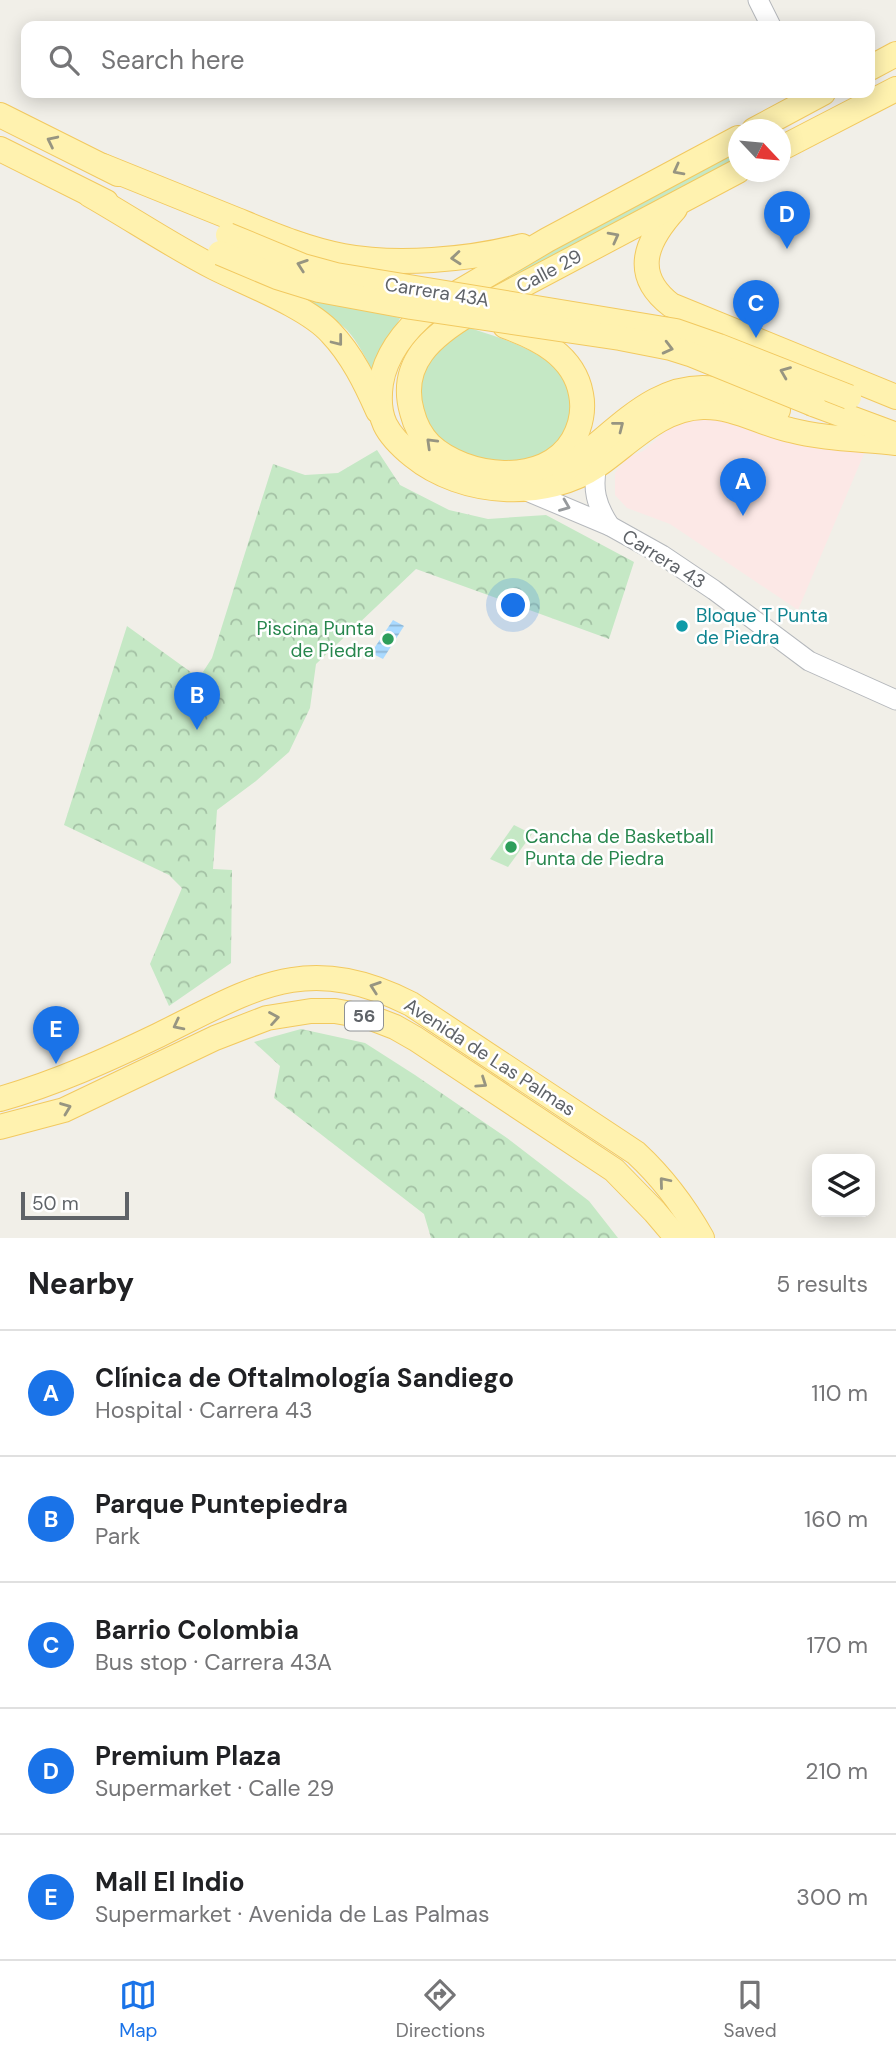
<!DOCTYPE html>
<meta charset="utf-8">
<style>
body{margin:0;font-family:"DM Sans",sans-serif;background:#f6f6f6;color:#202124}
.controls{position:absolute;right:21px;bottom:21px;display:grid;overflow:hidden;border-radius:14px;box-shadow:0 4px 18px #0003}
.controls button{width:63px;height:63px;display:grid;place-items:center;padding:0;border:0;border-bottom:2px solid #e0e0e0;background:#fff;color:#202124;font:35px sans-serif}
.compass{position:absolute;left:728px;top:119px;width:63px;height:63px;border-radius:50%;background:#fff;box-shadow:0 4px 18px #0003;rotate:116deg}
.scale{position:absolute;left:21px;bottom:18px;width:108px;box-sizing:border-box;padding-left:7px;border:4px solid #5f6368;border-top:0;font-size:19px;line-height:24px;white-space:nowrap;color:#5f6368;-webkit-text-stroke:5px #fff;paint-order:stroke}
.you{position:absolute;left:514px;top:606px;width:24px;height:24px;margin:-18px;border:5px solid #fff;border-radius:50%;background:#1a73e8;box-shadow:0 0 0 10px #1a73e833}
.badge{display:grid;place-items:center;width:46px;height:46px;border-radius:50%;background:#1a73e8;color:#fff;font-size:23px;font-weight:700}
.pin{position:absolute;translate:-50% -58px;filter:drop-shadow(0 2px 4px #0008)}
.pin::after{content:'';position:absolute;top:37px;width:24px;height:21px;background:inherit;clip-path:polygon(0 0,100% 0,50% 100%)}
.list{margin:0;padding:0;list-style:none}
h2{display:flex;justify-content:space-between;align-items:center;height:91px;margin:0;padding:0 28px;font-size:30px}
h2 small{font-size:23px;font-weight:400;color:#757577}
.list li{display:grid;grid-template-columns:46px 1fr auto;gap:21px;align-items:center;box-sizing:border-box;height:126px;padding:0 28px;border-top:2px solid #e0e0e0}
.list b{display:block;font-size:26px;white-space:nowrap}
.list p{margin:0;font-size:23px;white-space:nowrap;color:#757577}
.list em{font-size:23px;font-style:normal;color:#757577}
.icon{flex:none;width:38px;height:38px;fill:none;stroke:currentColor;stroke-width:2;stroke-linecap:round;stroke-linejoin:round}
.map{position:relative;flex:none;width:896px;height:1238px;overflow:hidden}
.search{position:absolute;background:#fff;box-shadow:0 4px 18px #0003;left:21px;right:21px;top:21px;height:77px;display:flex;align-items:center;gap:18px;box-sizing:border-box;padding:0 24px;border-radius:14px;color:#757577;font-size:26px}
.sheet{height:721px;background:#fff}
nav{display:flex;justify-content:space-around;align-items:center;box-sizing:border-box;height:98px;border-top:2px solid #e0e0e0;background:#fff;font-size:19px;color:#757577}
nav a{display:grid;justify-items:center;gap:4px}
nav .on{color:#1a73e8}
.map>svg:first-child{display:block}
.medical{fill:#fce8e6}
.grass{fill:#c5e8c5}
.park{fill:url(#park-crowns)}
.water{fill:url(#water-rules)}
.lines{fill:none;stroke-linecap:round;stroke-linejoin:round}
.minor-casing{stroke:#b5b8bc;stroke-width:21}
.major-casing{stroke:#f2c960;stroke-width:26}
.minor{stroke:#fff;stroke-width:19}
.major{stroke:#fff2af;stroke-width:24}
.major-bridge-casing{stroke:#f2c960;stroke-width:26;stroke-linecap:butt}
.major-bridge{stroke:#fff2af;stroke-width:24}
.oneway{stroke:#979581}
.oneway2{stroke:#979a9d}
.culture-dot{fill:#0f9aa8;stroke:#fff;stroke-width:2.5}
.leisure-dot{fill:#2e9e5b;stroke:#fff;stroke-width:2.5}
.labels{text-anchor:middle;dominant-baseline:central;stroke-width:5;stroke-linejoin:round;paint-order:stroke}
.shield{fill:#fff;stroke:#8f9295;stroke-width:2}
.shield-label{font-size:18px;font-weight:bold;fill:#5f6368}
.street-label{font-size:19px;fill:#5f6368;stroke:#fff}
.culture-label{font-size:19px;fill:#0d838f;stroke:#fff;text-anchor:start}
.leisure-label{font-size:19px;fill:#27864d;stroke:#fff;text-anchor:end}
</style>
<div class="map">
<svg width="896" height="1238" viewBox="0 0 896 1238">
<defs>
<pattern id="park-crowns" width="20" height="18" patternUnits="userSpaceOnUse" patternTransform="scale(1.75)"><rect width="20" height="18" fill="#c5e8c5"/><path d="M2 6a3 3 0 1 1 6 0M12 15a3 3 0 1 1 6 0" fill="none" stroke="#a3c0a4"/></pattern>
<pattern id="water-rules" width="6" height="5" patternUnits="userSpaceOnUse" patternTransform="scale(1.75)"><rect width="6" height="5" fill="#aadaff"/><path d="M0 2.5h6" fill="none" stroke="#8eb4d2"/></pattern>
</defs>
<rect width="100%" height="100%" fill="#f1efe8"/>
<!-- medical -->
<path class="medical" d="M 696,415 L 866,449 L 798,610 L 670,524 L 627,508 L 615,495 L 615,473 L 628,457 L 643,451 L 666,431 Z"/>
<!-- grass -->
<g class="grass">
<path d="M 738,150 L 738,163 L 497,291 L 488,284 Z"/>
<path d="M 284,291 L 400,318 L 374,373 C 366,359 358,342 347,330 C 330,313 304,302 284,291 Z"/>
<path d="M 467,327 C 502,339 561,353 571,395 C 575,411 569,428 564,443 L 528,465 L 475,462 L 437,438 L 424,416 L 419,394 L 427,361 Z"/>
<path d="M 514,825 L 532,834 L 508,867 L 490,859 Z"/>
</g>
<!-- park -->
<g class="park">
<path d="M 377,450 L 400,485 L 449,510 L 488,519 L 546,515 L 634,562 L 609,639 L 416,569 L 316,664 L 310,708 L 289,752 L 256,781 L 217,810 L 213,869 L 232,870 L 231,963 L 169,1006 L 150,964 L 182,888 L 169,875 L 64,825 L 127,626 L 199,678 L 212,658 L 273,464 L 305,475 L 338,473 Z"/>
<path d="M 301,1029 L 365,1043 L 415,1075 L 507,1138 L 589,1201 L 618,1238 L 431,1238 L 424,1214 L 274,1098 L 280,1066 L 254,1042 Z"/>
</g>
<!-- water -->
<path class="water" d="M 393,620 L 404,626 L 383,659 L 371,653 Z"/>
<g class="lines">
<!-- minor casing -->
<g class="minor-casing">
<g id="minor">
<path d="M 758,0 L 771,26"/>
<path d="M 597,465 C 592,489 596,505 610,526"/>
<path d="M 522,489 L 610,526 L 662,555 L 714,590 L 809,661 L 896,700"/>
</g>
</g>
<!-- major casing -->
<g class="major-casing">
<g id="major">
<path d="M 870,68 L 896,54"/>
<path d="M 0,115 L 118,174"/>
<path d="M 754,130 L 823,93"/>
<path d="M 738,138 L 547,240 L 430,309 C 407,328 386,353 381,383 C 376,418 386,434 413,456 C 462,496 546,501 598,465 C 631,442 661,408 703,407 C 733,406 762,424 790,430 C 824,439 861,439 896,443"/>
<path d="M 0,149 L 106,202"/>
<path d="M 780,149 L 896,89"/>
<path d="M 103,166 C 148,184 192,202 237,220 C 271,234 306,249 343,256 C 396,266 469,260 522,246"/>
<path d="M 90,195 C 132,219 172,246 215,268 C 247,284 308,307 331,333 C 352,355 366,384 378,411"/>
<path d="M 675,209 C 646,241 631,274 671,305 L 896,397"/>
<path d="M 505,326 C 538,338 574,355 581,394 C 584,409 581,426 573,440 C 545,488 465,478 430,445 C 421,436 415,424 412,412 C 398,363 433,335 472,312 L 738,171"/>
<path d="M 813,404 L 891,433"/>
<path d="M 563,470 C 611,440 652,379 716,389 C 737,393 758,403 778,410"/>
<path d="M 0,1099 C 56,1083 107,1060 159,1035 C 254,988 306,951 411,1004 L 636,1153 C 663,1178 684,1206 702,1238"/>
<path d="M 0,1127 L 64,1110 L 215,1038 L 267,1018 L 311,1011 L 335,1011 L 369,1017 L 395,1027 L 416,1039 L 614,1170 L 655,1212 L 677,1238"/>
</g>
</g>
<!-- minor -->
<use href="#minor" class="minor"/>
<!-- major -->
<use href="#major" class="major"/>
<!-- major-bridge casing -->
<g class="major-bridge-casing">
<g id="major-bridge">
<path d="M 228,235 L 303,266 L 336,275 L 676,331 L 719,346 L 849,397"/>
<path d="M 220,253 L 277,277 L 319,290 L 411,307 L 620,338 L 671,348 L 690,354 L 813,404"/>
</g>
</g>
<!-- major-bridge -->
<use href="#major-bridge" class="major-bridge"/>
</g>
<!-- one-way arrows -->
<defs><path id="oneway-chevron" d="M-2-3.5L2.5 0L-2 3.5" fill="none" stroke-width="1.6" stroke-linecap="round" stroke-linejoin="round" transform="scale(1.75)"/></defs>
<g class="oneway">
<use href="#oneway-chevron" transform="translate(52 141) rotate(-154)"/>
<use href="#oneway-chevron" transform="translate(678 170) rotate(152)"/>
<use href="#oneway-chevron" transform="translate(614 237) rotate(-28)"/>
<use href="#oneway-chevron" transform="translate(456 258) rotate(175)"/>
<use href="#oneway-chevron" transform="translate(302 265) rotate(-161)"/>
<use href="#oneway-chevron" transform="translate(338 341) rotate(52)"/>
<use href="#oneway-chevron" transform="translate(668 348) rotate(14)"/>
<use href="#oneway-chevron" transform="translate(785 372) rotate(-158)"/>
<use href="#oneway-chevron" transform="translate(619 426) rotate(-38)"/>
<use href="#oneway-chevron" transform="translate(431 443) rotate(-136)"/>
<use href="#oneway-chevron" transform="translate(375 987) rotate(-161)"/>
<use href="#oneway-chevron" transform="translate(274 1018) rotate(-10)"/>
<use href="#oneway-chevron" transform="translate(178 1025) rotate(153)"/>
<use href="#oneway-chevron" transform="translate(482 1083) rotate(34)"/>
<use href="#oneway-chevron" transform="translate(66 1108) rotate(-21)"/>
<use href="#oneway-chevron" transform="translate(664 1182) rotate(-130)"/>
</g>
<use class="oneway2" href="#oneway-chevron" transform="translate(565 506) rotate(22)"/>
<!-- markers -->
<circle class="culture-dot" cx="682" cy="626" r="7"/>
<g class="leisure-dot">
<circle cx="388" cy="639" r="7"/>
<circle cx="511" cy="847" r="7"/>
</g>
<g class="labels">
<!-- shield labels -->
<rect class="shield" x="345" y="1001.5" width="38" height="29" rx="5"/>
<g class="shield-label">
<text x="364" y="1016">56</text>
</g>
<!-- street labels -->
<g class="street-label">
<text transform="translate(549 271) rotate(-28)">Calle 29</text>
<text transform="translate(437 292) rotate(9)">Carrera 43A</text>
<text transform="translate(664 559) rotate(32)">Carrera 43</text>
<text transform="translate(490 1057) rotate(33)">Avenida de Las Palmas</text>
</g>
<!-- culture labels -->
<g class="culture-label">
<text x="696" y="615">Bloque T Punta<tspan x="696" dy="22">de Piedra</tspan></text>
</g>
<!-- leisure labels -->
<g class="leisure-label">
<text x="374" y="628">Piscina Punta<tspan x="374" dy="22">de Piedra</tspan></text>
<text x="525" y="836" text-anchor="start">Cancha de Basketball<tspan x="525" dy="22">Punta de Piedra</tspan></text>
</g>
</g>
</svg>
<div class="controls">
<button><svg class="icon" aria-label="layers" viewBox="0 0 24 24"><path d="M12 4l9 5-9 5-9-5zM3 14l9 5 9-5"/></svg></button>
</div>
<svg class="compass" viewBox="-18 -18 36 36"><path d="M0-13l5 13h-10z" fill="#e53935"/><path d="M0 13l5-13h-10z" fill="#757577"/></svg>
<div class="scale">50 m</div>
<div class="you"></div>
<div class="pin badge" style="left:743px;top:516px">A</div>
<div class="pin badge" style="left:197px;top:730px">B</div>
<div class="pin badge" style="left:756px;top:338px">C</div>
<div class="pin badge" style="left:787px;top:249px">D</div>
<div class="pin badge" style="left:56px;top:1064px">E</div>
<div class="search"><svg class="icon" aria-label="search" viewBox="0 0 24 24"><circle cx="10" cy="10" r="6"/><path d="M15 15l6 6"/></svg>Search here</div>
</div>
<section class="sheet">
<h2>Nearby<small>5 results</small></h2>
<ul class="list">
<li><span class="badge">A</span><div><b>Clínica de Oftalmología Sandiego</b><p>Hospital · Carrera 43</p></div><em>110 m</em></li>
<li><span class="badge">B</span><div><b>Parque Puntepiedra</b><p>Park</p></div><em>160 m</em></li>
<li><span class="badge">C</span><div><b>Barrio Colombia</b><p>Bus stop · Carrera 43A</p></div><em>170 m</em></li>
<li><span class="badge">D</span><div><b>Premium Plaza</b><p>Supermarket · Calle 29</p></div><em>210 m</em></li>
<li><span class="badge">E</span><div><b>Mall El Indio</b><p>Supermarket · Avenida de Las Palmas</p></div><em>300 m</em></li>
</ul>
</section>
<nav>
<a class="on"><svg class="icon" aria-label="map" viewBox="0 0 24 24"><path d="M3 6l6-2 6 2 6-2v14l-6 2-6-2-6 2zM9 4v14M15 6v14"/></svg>Map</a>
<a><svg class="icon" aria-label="directions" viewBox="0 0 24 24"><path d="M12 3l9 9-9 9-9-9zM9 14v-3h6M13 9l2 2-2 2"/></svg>Directions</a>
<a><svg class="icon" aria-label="saved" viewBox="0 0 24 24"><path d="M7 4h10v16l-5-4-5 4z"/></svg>Saved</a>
</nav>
